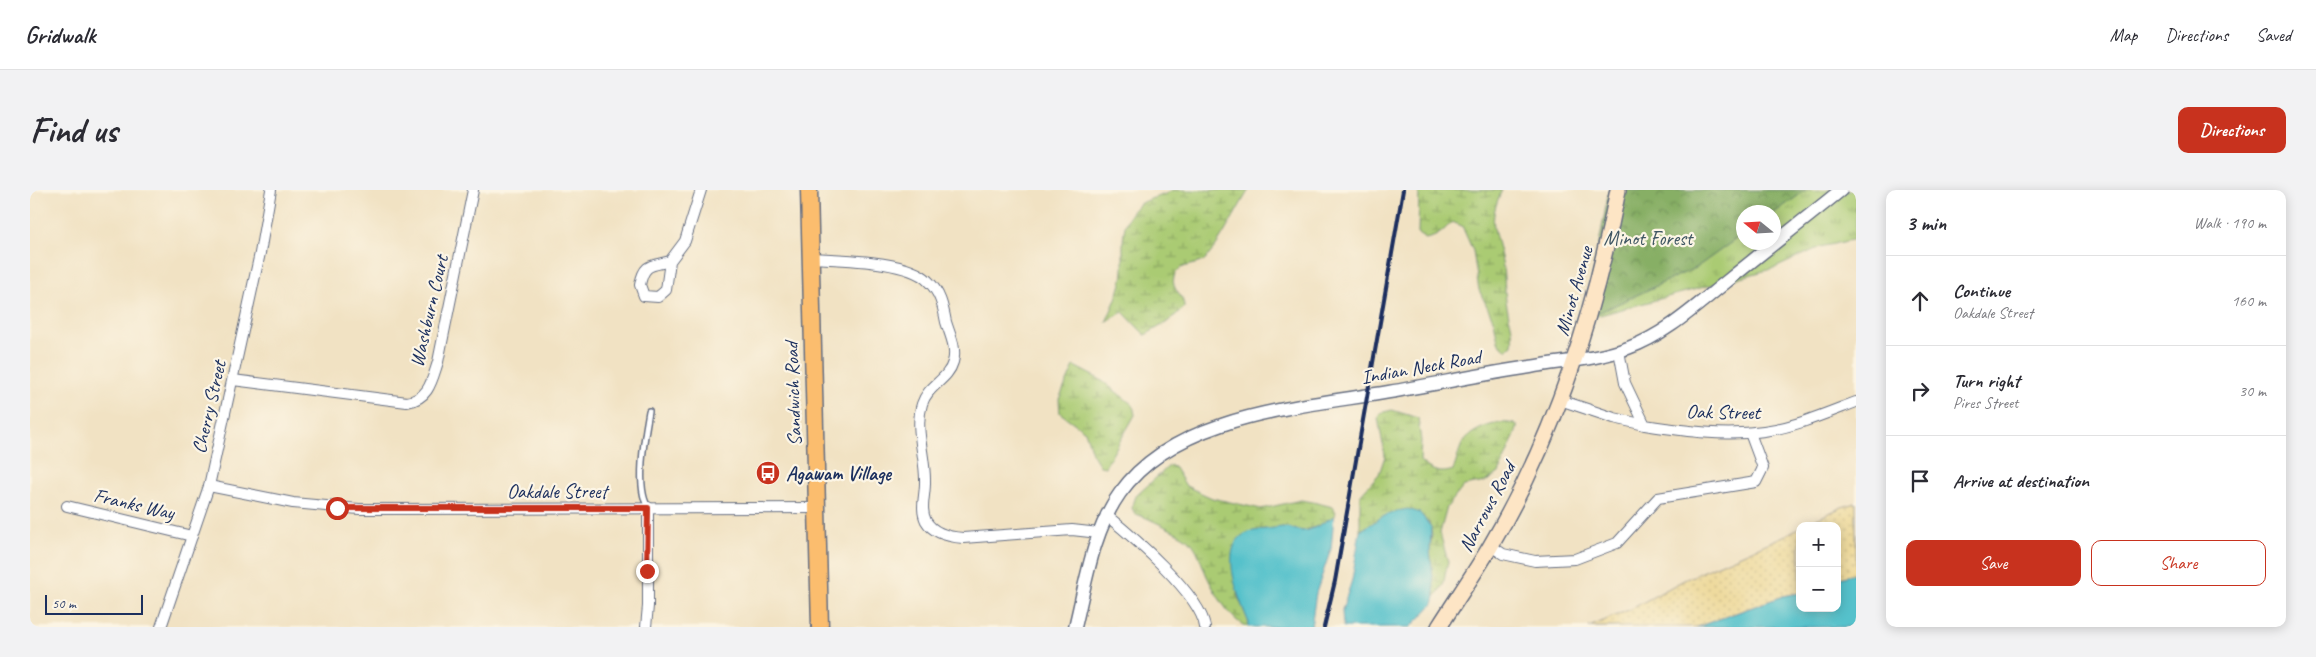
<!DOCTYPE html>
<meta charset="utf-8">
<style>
body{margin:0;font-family:Caveat,sans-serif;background:#f2f2f3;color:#2b2b33}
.controls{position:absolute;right:15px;bottom:15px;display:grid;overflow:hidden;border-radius:10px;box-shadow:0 2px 12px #0003}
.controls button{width:45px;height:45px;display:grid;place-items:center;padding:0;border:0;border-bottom:1px solid #e1e1e2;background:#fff;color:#2b2b33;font:25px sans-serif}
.compass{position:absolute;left:1706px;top:15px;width:45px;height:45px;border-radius:50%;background:#fff;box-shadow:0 2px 12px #0003;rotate:288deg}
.scale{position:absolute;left:15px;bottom:12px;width:98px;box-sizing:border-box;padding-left:5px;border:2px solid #1b2f5e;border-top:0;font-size:14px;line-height:18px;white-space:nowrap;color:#1b2f5e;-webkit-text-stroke:4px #fcf5e5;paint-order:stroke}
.stop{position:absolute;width:15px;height:15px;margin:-11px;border:4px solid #c8321e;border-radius:50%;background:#fff}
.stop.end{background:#c8321e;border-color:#fff;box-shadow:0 1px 5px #0008}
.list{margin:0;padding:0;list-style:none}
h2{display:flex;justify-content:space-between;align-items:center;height:65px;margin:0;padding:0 20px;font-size:21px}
h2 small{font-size:16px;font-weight:400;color:#7c7c81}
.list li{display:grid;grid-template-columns:32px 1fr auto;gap:15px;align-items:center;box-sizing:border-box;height:90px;padding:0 20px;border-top:1px solid #e1e1e2}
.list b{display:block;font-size:19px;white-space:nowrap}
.list p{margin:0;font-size:16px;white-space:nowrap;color:#7c7c81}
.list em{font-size:16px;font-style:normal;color:#7c7c81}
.actions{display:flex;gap:10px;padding:15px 20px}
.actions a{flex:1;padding:11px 0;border:1px solid #c8321e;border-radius:10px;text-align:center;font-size:18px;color:#c8321e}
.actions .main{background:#c8321e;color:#fff}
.icon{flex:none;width:28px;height:28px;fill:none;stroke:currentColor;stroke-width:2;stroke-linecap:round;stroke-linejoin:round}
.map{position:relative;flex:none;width:1826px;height:437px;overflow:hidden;border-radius:10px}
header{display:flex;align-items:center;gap:30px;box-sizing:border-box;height:70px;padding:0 25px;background:#fff;border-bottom:1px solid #e1e1e2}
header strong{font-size:24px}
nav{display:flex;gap:28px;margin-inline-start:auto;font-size:18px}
.intro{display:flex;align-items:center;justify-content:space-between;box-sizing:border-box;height:120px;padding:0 30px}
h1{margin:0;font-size:35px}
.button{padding:12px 22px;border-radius:10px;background:#c8321e;color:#fff;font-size:18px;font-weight:700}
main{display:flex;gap:30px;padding:0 30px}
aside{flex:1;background:#fff;border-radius:10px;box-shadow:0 2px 12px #0003}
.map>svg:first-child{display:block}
.grass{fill:url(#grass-tufts);stroke:#627d68}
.forest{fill:url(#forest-crowns);stroke:#516f62}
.wetland{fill:url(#wetland-marsh);stroke:#627d68}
.sand{fill:url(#sand-dots);stroke:#84847e}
.water{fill:#54c1cb;stroke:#387894}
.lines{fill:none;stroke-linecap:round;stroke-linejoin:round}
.service-casing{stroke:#666e81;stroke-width:8}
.minor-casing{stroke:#666e81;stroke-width:12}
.tertiary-casing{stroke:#666e81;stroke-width:15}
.secondary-casing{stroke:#666e81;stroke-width:18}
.primary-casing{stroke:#666e81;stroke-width:19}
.service{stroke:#fff;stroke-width:5}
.minor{stroke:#fff;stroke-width:10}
.tertiary{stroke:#fff;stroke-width:12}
.secondary{stroke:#fde5c5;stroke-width:15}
.primary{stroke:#fbbd6e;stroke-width:16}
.rail{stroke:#1b2f5e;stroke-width:4}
.route{stroke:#c8321e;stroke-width:6}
.labels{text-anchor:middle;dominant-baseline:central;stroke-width:4.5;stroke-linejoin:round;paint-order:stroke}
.park-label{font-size:20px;fill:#3f5663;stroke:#fcf5e5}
.street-label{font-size:20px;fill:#1b2f5e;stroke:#fcf5e5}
.poi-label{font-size:20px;font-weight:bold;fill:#1b2f5e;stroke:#fcf5e5;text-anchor:start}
</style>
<header>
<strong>Gridwalk</strong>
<nav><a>Map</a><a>Directions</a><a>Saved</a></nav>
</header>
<div class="intro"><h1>Find us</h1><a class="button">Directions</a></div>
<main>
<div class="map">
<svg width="1826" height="437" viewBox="0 0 1826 437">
<defs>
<pattern id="grass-tufts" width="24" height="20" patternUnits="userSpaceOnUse" patternTransform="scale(1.25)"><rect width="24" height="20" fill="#aacb73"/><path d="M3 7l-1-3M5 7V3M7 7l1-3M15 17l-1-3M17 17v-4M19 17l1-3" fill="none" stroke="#8aa562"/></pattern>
<pattern id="forest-crowns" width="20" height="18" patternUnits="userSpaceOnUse" patternTransform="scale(1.25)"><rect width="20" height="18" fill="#87af65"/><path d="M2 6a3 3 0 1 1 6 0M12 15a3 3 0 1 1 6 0" fill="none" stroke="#6e8f56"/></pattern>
<pattern id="wetland-marsh" width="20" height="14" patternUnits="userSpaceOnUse" patternTransform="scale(1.25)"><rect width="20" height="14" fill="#aacb73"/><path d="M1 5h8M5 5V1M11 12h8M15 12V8" fill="none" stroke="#8aa562"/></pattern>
<pattern id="sand-dots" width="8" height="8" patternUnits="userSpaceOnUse" patternTransform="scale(1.25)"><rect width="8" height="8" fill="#eeda9e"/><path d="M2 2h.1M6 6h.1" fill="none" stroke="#ccbb8a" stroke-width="1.8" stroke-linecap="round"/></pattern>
</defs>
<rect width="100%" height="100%" fill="#fcf5e5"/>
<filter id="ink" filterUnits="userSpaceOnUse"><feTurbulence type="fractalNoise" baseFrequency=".02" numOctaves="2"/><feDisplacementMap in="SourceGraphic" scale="10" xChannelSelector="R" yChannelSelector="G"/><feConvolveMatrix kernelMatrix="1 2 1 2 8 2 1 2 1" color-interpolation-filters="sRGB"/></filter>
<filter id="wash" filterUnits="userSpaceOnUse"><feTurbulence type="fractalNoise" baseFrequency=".0096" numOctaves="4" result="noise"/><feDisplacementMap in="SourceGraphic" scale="20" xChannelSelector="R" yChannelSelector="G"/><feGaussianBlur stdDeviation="1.12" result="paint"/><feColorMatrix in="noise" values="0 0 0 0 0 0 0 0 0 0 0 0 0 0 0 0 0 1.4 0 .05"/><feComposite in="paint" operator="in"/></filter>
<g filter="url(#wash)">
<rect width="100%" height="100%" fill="#f1e2c3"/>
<!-- grass -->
<path class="grass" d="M 1776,0 L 1826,0 L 1826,49 L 1790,57 L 1745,78 L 1555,129 L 1667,77 L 1713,44 L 1714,52 L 1744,52 L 1744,23 Z"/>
<!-- forest -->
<path class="forest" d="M 1579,0 L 1776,0 L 1744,23 L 1714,22 L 1713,44 L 1667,77 L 1555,129 Z"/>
<!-- wetland -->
<g class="wetland">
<path d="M 1142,0 L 1219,0 C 1209,15 1186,62 1173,71 C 1164,76 1147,74 1144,87 C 1140,100 1155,105 1154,118 L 1136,133 L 1115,145 L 1093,122 L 1076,132 C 1082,118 1089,104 1092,89 C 1096,65 1086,35 1107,16 C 1117,7 1132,8 1142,0 Z"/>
<path d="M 1389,0 L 1472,0 C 1458,31 1464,37 1471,67 C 1475,84 1474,101 1477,117 C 1480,133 1484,139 1482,155 L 1476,160 L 1468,152 L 1464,131 L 1449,100 L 1443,61 L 1432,36 L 1422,32 C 1413,41 1408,47 1395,49 L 1388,44 Z"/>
<path d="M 1044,176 L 1071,190 L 1103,215 L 1105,225 L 1075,277 L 1070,276 L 1062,263 L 1055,241 L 1030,223 L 1029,209 Z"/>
<path d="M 1362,220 L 1388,228 L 1391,251 L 1390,271 C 1400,280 1409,285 1423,280 C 1427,272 1428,262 1432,254 C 1440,239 1471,228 1487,235 L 1487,239 L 1469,283 L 1455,292 L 1434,296 L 1417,317 L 1410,343 L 1418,372 L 1413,395 L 1405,407 L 1400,360 L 1402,345 L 1399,332 L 1339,335 L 1330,341 L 1330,305 L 1349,284 L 1355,266 L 1348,228 L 1350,223 Z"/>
<path d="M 1140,275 L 1145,278 L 1156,296 L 1182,308 L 1231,319 L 1271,310 L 1283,312 L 1303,317 L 1306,322 L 1304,326 L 1288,336 L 1274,341 L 1254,337 L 1219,342 L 1207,404 L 1219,433 L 1218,437 C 1201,433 1180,395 1174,379 C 1170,369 1168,360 1160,351 C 1155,346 1113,325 1105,324 L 1102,318 L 1106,306 Z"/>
</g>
<!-- sand -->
<g class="sand">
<path d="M 1826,313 L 1826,383 L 1807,389 L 1807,336 L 1772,336 L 1812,317 Z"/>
<path d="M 1770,337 L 1770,403 L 1753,406 L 1667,437 L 1559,437 L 1601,419 L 1654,390 L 1756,345 Z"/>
</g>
<!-- water -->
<g class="water">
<path d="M 1378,319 L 1390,323 L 1401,337 L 1400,360 L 1405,407 L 1403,414 L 1381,437 L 1313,437 L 1312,420 L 1322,390 L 1330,341 L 1352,327 L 1367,321 Z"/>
<path d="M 1304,326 L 1301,359 L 1286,403 L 1281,437 L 1218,437 L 1219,433 C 1210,411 1185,354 1219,342 C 1221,341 1250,337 1253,337 C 1260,337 1266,341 1273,341 C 1283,341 1295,331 1304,326 Z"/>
<path d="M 1826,383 L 1826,437 L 1667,437 L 1753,406 L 1770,403 L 1770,418 L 1807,418 L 1807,389 Z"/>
</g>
</g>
<g filter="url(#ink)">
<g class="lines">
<!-- service casing -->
<g class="service-casing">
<path id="service" d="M 618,317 C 605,297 615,244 619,221"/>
</g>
<!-- minor casing -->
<g class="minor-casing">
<g id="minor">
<path d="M 781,68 C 810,70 878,70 898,91 C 910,102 913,116 916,132 C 920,145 927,158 923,172 C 918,190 898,195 892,214 C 884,239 896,267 895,293 C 895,306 890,319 896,331 C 903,343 920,347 933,348 L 1042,340 L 1069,343"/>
<path d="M 640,71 C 623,76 614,72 610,95 L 614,106 L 628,107 L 636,100 L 640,71 L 655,51 L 671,0"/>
<path d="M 1589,161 L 1595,193 L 1615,235 C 1655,241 1694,247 1734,241 C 1765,237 1797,223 1826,212"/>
<path d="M 203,190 L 377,212 C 399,209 402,190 408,172 L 443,0"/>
<path d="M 1530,210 L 1584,228 L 1615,235"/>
<path d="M 179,296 L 263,313 L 329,319 L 787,318"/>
<path d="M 37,316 L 162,346"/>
<path d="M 1076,325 C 1102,346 1171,405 1175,437"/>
<path d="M 1461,356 L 1473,364 L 1505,371 L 1545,369 L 1587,353 L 1628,308 L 1726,292 L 1733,278 L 1720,243"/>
<path d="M 131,437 L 179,296 L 230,63 L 241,0"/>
<path d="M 616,437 L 618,416 L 618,317"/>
</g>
</g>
<!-- tertiary casing -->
<g class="tertiary-casing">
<path id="tertiary" d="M 1045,437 C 1056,392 1063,341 1090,303 C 1146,224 1272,217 1359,202 C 1406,194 1453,184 1500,177 C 1533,171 1566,170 1598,158 C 1635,145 1666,116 1696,92 C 1734,61 1773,31 1811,0"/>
</g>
<!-- secondary casing -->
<g class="secondary-casing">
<path id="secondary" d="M 1409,437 C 1426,410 1444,384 1460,357 C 1525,247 1564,125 1588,0"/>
</g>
<!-- primary casing -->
<g class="primary-casing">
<path id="primary" d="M 779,0 L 790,437"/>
</g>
<!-- service -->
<use href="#service" class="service"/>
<!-- minor -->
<use href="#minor" class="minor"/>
<!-- tertiary -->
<use href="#tertiary" class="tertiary"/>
<!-- secondary -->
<use href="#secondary" class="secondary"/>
<!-- primary -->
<use href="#primary" class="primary"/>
<!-- rail -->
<path class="rail" d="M 1294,437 L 1305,391 L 1373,0"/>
</g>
</g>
<g class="lines" filter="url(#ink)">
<!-- route -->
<path class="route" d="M 307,318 L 618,318 L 617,381"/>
</g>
<!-- icons -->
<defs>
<g id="bus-disc" transform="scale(1.25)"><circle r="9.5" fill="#c8321e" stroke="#fcf5e5"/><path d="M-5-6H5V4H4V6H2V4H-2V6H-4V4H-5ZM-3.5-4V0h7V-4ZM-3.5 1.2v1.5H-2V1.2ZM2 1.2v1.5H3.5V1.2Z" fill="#fff"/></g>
</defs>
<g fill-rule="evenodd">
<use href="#bus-disc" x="738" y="283"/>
</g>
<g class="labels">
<!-- park labels -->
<g class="park-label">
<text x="1618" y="48">Minot Forest</text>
</g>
<!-- street labels -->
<g class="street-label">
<text transform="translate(1544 101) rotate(-74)">Minot Avenue</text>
<text transform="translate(399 121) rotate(-77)">Washburn Court</text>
<text transform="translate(1391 177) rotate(-10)">Indian Neck Road</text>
<text transform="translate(763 204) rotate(-92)">Sandwich Road</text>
<text transform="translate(179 217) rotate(-77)">Cherry Street</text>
<text transform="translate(1693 222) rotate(1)">Oak Street</text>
<text x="527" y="301">Oakdale Street</text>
<text transform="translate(104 314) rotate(13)">Franks Way</text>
<text transform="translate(1457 317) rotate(-62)">Narrows Road</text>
</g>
<!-- poi labels -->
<g class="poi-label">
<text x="756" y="283">Agawam Village</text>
</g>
</g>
</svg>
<div class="controls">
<button>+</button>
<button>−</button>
</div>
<svg class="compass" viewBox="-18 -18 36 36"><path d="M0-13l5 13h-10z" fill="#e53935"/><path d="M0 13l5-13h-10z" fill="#7c7c81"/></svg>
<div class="scale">50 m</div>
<div class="stop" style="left:307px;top:318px"></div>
<div class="stop end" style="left:617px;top:381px"></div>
</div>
<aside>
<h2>3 min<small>Walk · 190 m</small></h2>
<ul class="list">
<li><svg class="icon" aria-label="ahead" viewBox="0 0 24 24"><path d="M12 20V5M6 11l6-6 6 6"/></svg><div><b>Continue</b><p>Oakdale Street</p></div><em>160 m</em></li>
<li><svg class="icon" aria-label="right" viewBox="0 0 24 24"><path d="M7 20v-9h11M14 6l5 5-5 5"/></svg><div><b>Turn right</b><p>Pires Street</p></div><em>30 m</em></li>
<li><svg class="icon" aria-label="arrive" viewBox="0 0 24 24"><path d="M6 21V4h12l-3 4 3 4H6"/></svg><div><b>Arrive at destination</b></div></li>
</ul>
<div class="actions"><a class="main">Save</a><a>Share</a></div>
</aside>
</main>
